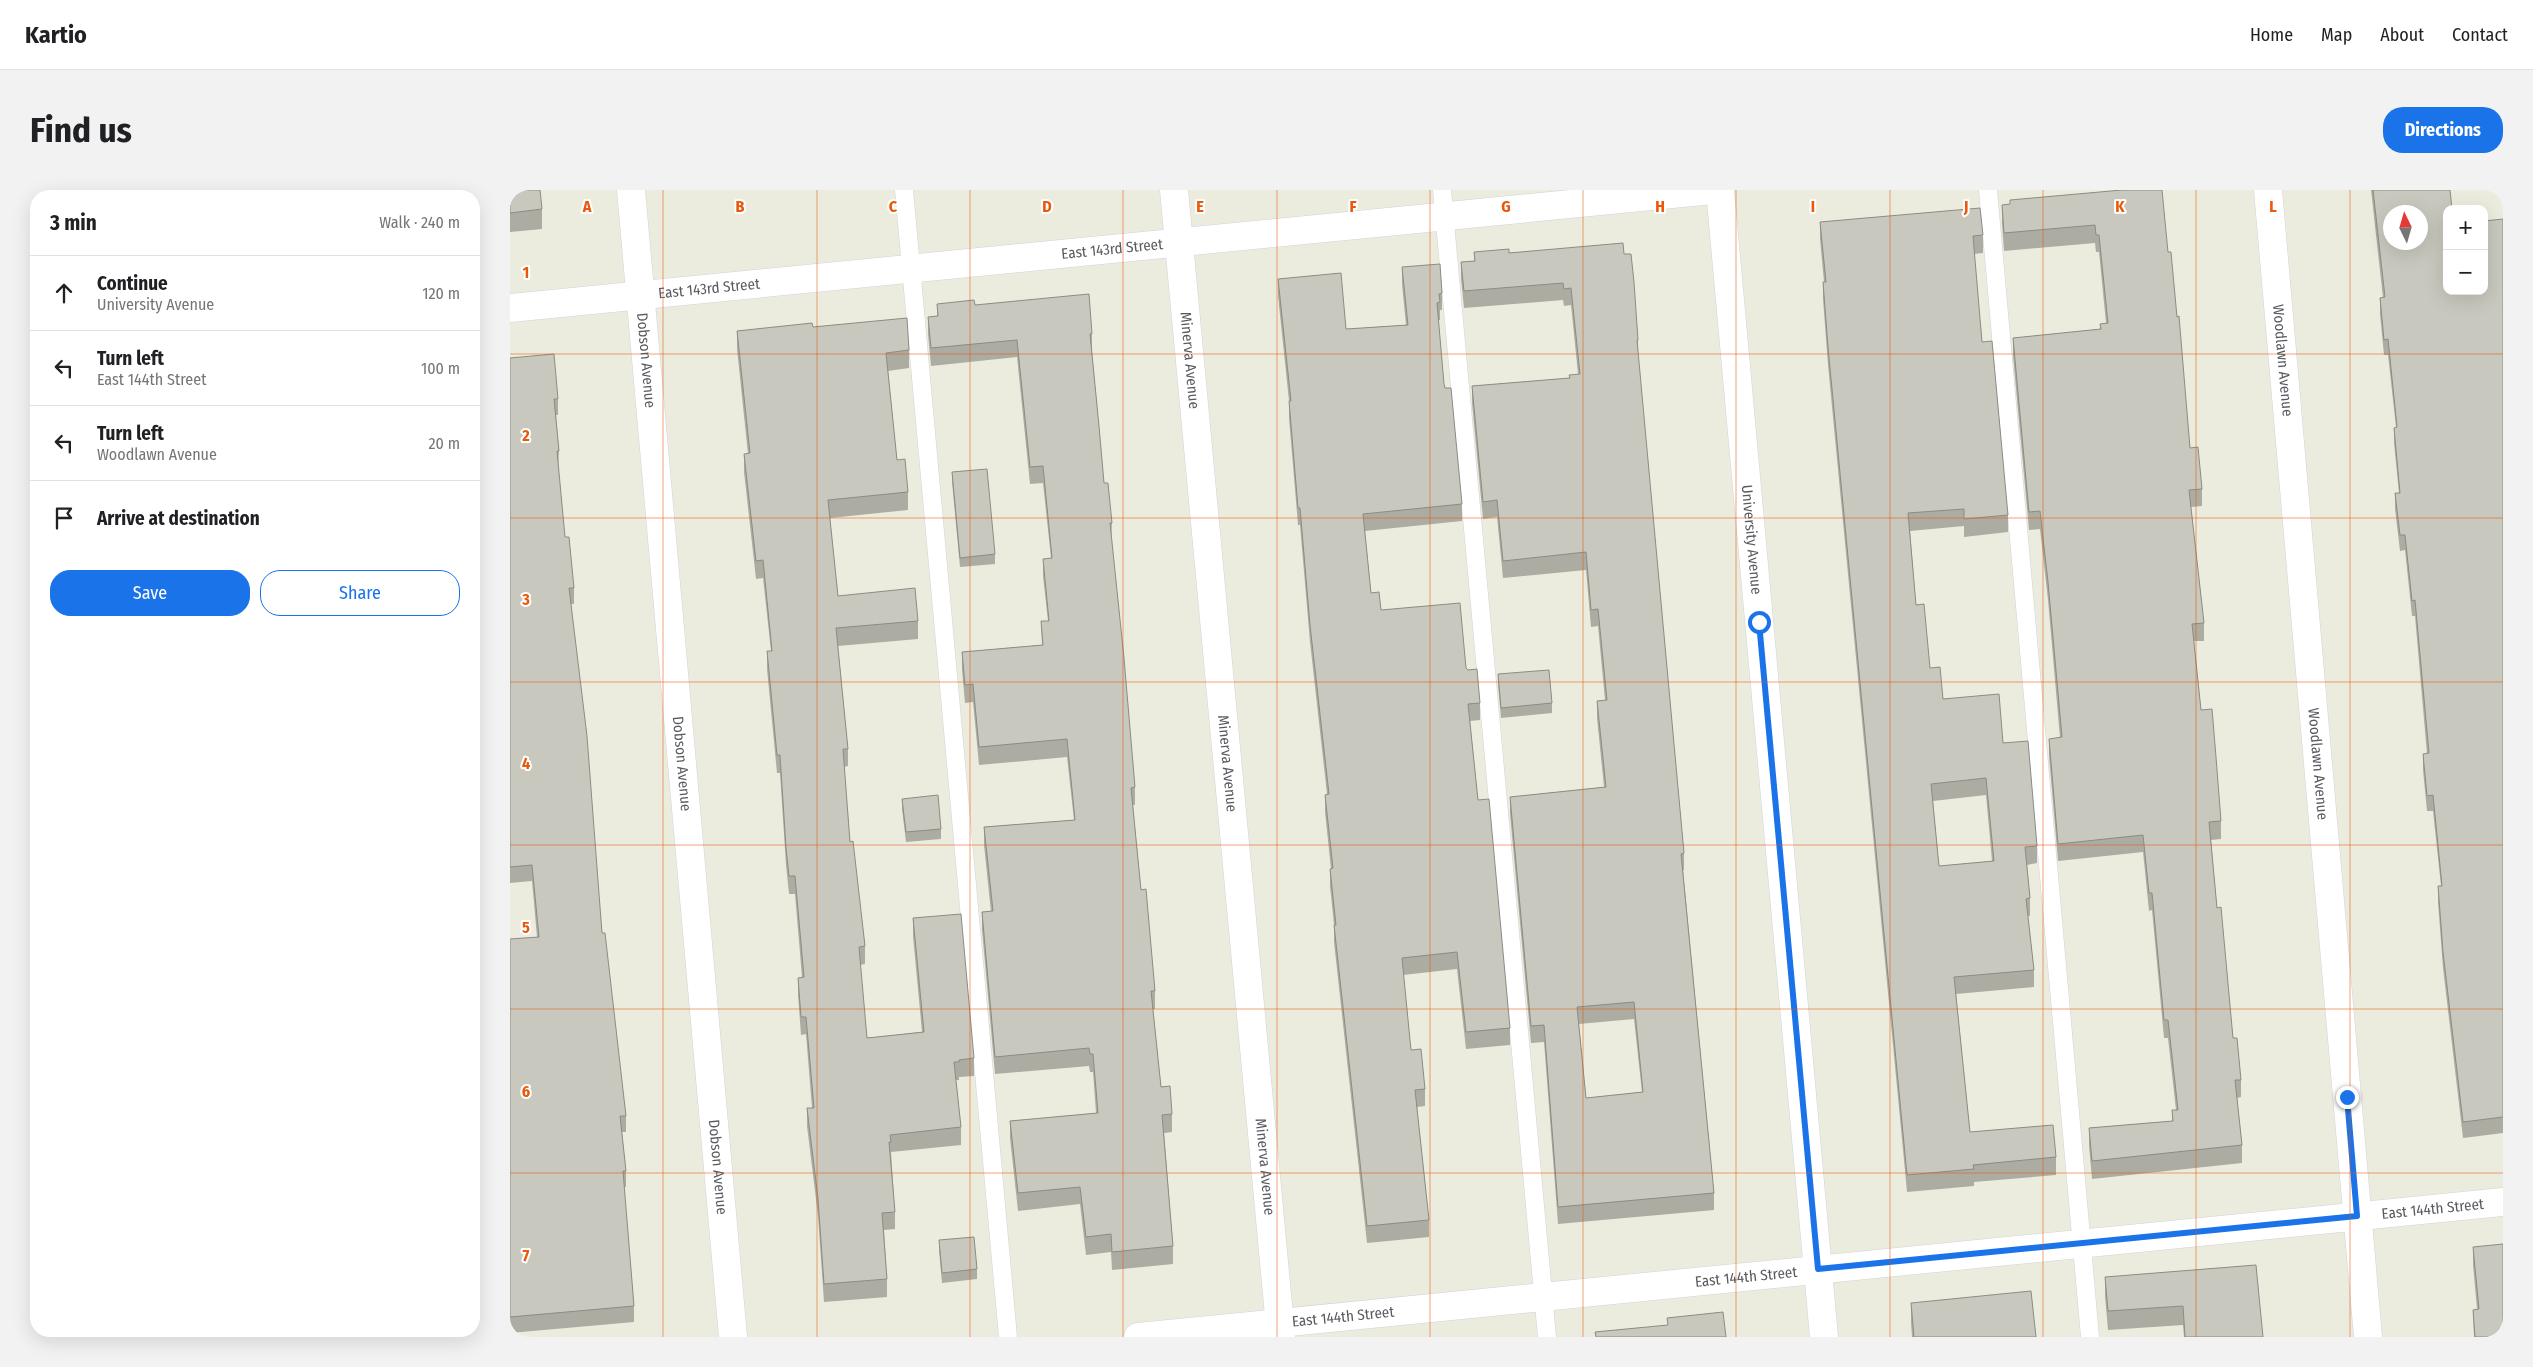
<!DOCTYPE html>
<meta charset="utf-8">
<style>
body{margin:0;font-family:"Fira Sans Condensed",sans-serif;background:#f2f2f2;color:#202124}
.controls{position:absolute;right:15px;top:15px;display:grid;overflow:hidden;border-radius:10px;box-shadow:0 5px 20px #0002}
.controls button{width:45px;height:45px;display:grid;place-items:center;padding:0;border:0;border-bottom:1px solid #e0e0e0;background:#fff;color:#202124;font:25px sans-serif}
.compass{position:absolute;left:1873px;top:15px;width:45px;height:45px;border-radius:50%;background:#fff;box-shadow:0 5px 20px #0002;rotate:355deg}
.stop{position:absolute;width:15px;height:15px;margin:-11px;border:4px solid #1a73e8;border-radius:50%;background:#fff}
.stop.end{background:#1a73e8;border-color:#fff;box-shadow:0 1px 5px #0008}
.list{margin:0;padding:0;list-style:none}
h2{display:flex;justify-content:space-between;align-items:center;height:65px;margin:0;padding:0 20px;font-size:21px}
h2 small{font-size:16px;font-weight:400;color:#757577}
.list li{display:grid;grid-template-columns:32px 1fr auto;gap:15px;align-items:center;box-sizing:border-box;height:75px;padding:0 20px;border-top:1px solid #e0e0e0}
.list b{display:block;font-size:19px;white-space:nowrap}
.list p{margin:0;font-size:16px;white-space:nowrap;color:#757577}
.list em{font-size:16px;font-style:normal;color:#757577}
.actions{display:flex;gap:10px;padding:15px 20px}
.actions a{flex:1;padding:11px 0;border:1px solid #1a73e8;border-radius:20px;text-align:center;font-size:18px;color:#1a73e8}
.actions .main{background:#1a73e8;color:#fff}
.icon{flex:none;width:28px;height:28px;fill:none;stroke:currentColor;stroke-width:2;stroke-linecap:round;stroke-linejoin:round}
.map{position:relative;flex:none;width:1993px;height:1147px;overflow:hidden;border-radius:20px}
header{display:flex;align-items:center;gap:30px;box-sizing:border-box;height:70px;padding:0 25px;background:#fff;border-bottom:1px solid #e0e0e0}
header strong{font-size:24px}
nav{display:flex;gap:28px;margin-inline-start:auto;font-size:18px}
.intro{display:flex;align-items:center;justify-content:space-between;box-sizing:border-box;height:120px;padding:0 30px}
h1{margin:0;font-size:35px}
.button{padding:12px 22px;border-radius:20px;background:#1a73e8;color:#fff;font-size:18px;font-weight:700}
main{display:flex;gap:30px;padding:0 30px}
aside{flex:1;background:#fff;border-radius:20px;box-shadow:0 5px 20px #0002}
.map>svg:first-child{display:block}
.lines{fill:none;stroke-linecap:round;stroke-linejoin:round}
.service-casing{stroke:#d2d2d9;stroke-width:19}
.minor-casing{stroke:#d2d2d9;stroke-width:29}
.service{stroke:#fff;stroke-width:18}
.minor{stroke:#fff;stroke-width:28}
.wall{fill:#acaca3;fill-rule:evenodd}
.building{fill:#c8c8be;stroke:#8c8c85;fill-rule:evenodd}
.route{stroke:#1a73e8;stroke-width:6}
.grid{fill:none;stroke:#e8590c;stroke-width:1;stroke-opacity:0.55}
.labels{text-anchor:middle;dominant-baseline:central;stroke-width:4;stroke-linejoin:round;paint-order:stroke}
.street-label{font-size:15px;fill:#585a60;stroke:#fff}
.grid-label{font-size:16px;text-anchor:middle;font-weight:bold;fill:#e8590c;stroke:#fff;stroke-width:4;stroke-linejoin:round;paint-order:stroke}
</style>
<header>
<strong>Kartio</strong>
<nav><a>Home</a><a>Map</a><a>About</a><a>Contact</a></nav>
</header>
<div class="intro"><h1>Find us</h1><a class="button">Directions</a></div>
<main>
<aside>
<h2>3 min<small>Walk · 240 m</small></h2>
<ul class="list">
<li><svg class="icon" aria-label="ahead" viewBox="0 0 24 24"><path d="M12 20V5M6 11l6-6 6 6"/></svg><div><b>Continue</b><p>University Avenue</p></div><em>120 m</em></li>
<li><svg class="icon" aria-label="left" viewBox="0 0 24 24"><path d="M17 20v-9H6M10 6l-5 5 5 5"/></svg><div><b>Turn left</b><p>East 144th Street</p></div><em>100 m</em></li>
<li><svg class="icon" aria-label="left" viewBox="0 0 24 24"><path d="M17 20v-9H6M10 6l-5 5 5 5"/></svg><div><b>Turn left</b><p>Woodlawn Avenue</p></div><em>20 m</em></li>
<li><svg class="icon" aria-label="arrive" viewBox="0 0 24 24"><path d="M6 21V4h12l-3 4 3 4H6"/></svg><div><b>Arrive at destination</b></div></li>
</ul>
<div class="actions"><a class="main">Save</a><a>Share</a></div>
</aside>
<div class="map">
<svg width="1993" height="1147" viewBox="0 0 1993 1147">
<rect width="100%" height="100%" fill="#ececde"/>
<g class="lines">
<!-- service casing -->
<g class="service-casing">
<g id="service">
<path d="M 394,0 L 498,1147"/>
<path d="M 932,0 L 1037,1147"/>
<path d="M 1478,0 L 1580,1147"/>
</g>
</g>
<!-- minor casing -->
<g class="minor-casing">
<g id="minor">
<path id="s1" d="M 121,0 L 223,1147"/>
<path id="s2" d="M 664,0 L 771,1147"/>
<path id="s3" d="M 1210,0 L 1314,1147"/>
<path id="s4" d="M 1758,0 L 1858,1147"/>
<path id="s5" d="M 0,118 L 1203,0"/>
<path id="s6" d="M 628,1147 L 1993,1012"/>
</g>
</g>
<!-- service -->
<use href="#service" class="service"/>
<!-- minor -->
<use href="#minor" class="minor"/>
</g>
<!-- wall -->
<g class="wall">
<path d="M 0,0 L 32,19 L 32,39 L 0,42 Z"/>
<path d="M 1612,0 L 1658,62 L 1667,127 L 1680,258 L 1692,299 L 1692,316 L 1681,317 L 1694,433 L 1694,451 L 1684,451 L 1691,520 L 1711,631 L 1711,649 L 1701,650 L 1707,718 L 1723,848 L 1731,890 L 1731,907 L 1727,908 L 1732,955 L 1732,973 L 1582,989 L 1579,956 L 1579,938 L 1662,931 L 1662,920 L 1666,920 L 1658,848 L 1654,848 L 1642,720 L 1639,721 L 1633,662 L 1548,671 L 1539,566 L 1539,549 L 1550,548 L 1538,410 L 1530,339 L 1519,340 L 1503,166 L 1503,148 L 1590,139 L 1590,134 L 1596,133 L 1589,62 L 1586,62 L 1585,53 L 1494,61 L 1492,33 L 1492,15 Z"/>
<path d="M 1861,0 L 1940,0 L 1937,101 L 1993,29 L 1993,943 L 1953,948 L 1933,778 L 1928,712 L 1928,696 L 1931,696 L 1923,621 L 1917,621 L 1913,580 L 1913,564 L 1917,564 L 1905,426 L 1902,426 L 1895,360 L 1890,361 L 1885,319 L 1885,303 L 1889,303 L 1884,253 L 1884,238 L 1886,237 L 1878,165 L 1874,165 L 1870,124 L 1870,108 L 1873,108 Z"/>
<path d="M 1310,32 L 1473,45 L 1473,63 L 1464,64 L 1472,152 L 1498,325 L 1498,342 L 1454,347 L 1454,336 L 1400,341 L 1406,415 L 1420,478 L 1433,509 L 1493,553 L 1527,656 L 1527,673 L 1517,675 L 1520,708 L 1520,726 L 1518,726 L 1524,780 L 1524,797 L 1446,804 L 1460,942 L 1546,967 L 1546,985 L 1464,992 L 1464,996 L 1397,1002 L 1318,175 L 1313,109 L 1313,92 L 1314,92 L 1310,49 ZM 1476,605 L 1482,671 L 1429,676 L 1423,611 Z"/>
<path d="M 964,62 L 1114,64 L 1128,150 L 1128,167 L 1174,663 L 1174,680 L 1173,680 L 1204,1003 L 1204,1020 L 1048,1034 L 1034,852 L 1021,853 L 1000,624 L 1000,607 L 1094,597 L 1087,528 L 1087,511 L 1095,510 L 1088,436 L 1081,437 L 1076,380 L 993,388 L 987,327 L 973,329 L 962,213 L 962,196 L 1059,188 L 1068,184 L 1061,115 L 1054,116 L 1053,110 L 954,118 L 951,89 L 951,72 L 964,71 ZM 1124,829 L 1132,902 L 1076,908 L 1069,834 Z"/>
<path d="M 892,77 L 932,103 L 932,120 L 930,120 L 930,130 L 928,130 L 934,194 L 952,314 L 952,331 L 855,341 L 861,403 L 871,420 L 956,478 L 970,513 L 970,530 L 960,531 L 968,610 L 1000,838 L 1000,855 L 956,859 L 947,779 L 893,785 L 901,860 L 915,899 L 915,916 L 907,917 L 919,1030 L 919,1047 L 857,1053 L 824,752 L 824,735 L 820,696 L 820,679 L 821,679 L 815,622 L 815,605 L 817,604 L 800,452 L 790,335 L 788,335 L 779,228 L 779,211 L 768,106 L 768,89 L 836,139 L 896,135 L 892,94 Z"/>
<path d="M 427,114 L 465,115 L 582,144 L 582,162 L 594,293 L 602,333 L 601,350 L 625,597 L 625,615 L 623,615 L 631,700 L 645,801 L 645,819 L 643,819 L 651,897 L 662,924 L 662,942 L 654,943 L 663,1056 L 663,1074 L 602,1080 L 601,1062 L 576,1065 L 570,1014 L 508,1021 L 500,948 L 500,931 L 586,923 L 583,882 L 580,882 L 579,876 L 485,884 L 472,740 L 472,722 L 481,722 L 474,655 L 474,637 L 564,630 L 557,567 L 469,575 L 463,512 L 455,513 L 452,480 L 452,462 L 532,455 L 531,431 L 538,431 L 533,386 L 533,369 L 541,368 L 533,293 L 520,294 L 507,167 L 421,176 L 418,144 L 418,127 L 427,126 Z"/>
<path d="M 303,137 L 399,160 L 399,178 L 378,181 L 387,270 L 398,302 L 398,320 L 320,328 L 328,406 L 408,431 L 408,449 L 328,456 L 338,559 L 338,576 L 334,577 L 340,652 L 355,756 L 355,774 L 350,775 L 357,848 L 412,842 L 403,746 L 403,728 L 464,868 L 464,886 L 449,887 L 449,890 L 446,890 L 451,937 L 451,955 L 381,962 L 385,1022 L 385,1039 L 374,1040 L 377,1089 L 377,1107 L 314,1112 L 308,1026 L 297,936 L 297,918 L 302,918 L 296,844 L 291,845 L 288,805 L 288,788 L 292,787 L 285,704 L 279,704 L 276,675 L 270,583 L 267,583 L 257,479 L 257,461 L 261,461 L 253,388 L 246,389 L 234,282 L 234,264 L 238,264 L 227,159 L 227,141 Z"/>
<path d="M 0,168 L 48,209 L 48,225 L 46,225 L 49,261 L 48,277 L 55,347 L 64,398 L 64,414 L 61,414 L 92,743 L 116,926 L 116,942 L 112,942 L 116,981 L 116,997 L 114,997 L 124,1116 L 124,1132 L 0,1143 L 0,750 L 27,747 L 22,691 L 0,693 Z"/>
<path d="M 442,282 L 485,364 L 485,374 L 450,377 L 442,292 Z"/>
<path d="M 988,484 L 1042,513 L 1042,523 L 991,528 L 988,494 Z"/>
<path d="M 392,609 L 431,639 L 431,649 L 396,652 L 392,619 Z"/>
<path d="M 429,1050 L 467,1079 L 467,1089 L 432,1093 L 429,1060 Z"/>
<path d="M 1963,1057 L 1993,1147 L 1964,1147 L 1963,1120 L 1967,1119 L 1963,1075 Z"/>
<path d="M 1595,1087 L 1753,1147 L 1674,1147 L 1673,1135 L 1598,1140 L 1595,1106 Z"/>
<path d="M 1401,1113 L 1526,1147 L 1402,1147 L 1401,1132 Z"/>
</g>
<!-- building -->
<g class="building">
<path d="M 0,0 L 30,0 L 32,19 L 0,23 Z"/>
<path d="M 1612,0 L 1652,0 L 1658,62 L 1661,62 L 1667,127 L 1669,126 L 1680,258 L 1688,257 L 1692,299 L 1679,300 L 1694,433 L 1682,434 L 1691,520 L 1702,519 L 1706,567 L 1711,631 L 1699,632 L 1707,718 L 1711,717 L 1723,848 L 1727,848 L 1731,890 L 1725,890 L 1732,955 L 1582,971 L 1579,938 L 1663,931 L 1662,920 L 1668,920 L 1658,830 L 1654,830 L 1642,703 L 1639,703 L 1633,645 L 1548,654 L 1539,549 L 1552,547 L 1538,392 L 1530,321 L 1519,322 L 1503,148 L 1591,139 L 1590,134 L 1598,133 L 1589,45 L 1586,45 L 1585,35 L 1494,43 L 1492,15 L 1500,14 L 1500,10 Z"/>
<path d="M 1863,0 L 1940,0 L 1942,19 L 1937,19 L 1937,101 L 1974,101 L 1974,31 L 1993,29 L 1993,927 L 1953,932 L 1933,762 L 1928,696 L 1932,696 L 1923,605 L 1917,606 L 1913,564 L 1919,563 L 1905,410 L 1902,411 L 1895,345 L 1890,345 L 1885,303 L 1890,303 L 1884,238 L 1887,237 L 1878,149 L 1874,150 L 1870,108 L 1875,107 ZM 1880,22 L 1910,22 L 1910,52 L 1880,52 Z"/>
<path d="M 1470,18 L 1473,45 L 1463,46 L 1472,152 L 1482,151 L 1498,325 L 1454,329 L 1454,319 L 1398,323 L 1406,415 L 1414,414 L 1420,478 L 1430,477 L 1433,509 L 1489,504 L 1493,553 L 1518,551 L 1527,656 L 1515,657 L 1520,708 L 1516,709 L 1524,780 L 1444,787 L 1460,942 L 1543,935 L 1546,967 L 1463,975 L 1464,979 L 1397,985 L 1318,157 L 1313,92 L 1316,92 L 1310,32 ZM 1476,588 L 1484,671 L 1429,676 L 1421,594 Z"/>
<path d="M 1113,53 L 1114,64 L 1121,64 L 1124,92 L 1128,150 L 1127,150 L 1174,663 L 1171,664 L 1204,1003 L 1048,1017 L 1034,835 L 1021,836 L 1000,607 L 1096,597 L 1087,511 L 1097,510 L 1088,419 L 1081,420 L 1076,362 L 993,371 L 987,310 L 973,312 L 962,196 L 1060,188 L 1059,185 L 1070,184 L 1061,98 L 1054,99 L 1053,93 L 954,101 L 951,72 L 965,71 L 964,62 L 999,59 L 999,63 ZM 1124,812 L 1133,902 L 1076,908 L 1067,817 Z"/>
<path d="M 930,74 L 932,103 L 929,104 L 930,112 L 927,113 L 934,194 L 935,198 L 941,198 L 952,314 L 853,324 L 861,403 L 869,402 L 871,420 L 950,413 L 956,478 L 958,480 L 967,479 L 970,513 L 958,514 L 968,610 L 979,609 L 1000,838 L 956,842 L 947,762 L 892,768 L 901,860 L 911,859 L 915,899 L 905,900 L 919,1030 L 857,1036 L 824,735 L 826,735 L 820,679 L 823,678 L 815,605 L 819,604 L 800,435 L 790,318 L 788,318 L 779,211 L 781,211 L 768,89 L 831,83 L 836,139 L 898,135 L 892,77 Z"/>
<path d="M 579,104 L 582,144 L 580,144 L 589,236 L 594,293 L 598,293 L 602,333 L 600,333 L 614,468 L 625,597 L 621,598 L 631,700 L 636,699 L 645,801 L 641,801 L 651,897 L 660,896 L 662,924 L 652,925 L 663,1056 L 602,1062 L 601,1044 L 576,1047 L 570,997 L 508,1003 L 500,931 L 588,923 L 583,864 L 580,864 L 579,858 L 485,867 L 472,722 L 483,721 L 474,637 L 565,630 L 557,549 L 469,557 L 463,494 L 455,495 L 452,462 L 533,455 L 531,431 L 539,431 L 533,369 L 542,368 L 533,276 L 520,277 L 507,150 L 421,158 L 418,127 L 428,126 L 427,114 L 464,110 L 465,115 Z"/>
<path d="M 397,128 L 399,160 L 376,163 L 387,270 L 395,269 L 398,302 L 318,310 L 328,406 L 405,398 L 408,431 L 326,438 L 338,559 L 333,559 L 340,652 L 343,651 L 355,756 L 349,757 L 357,848 L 414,842 L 403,728 L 451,724 L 464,868 L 449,870 L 449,872 L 444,872 L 451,937 L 380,945 L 381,952 L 379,952 L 385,1022 L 372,1023 L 377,1089 L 314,1094 L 308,1009 L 297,918 L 304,918 L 296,827 L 291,827 L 288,788 L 294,787 L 285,686 L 279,686 L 276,658 L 270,565 L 267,565 L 257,461 L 262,461 L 253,370 L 246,371 L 234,264 L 240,263 L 227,141 L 302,133 L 303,137 Z"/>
<path d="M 44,164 L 48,209 L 44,209 L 49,261 L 47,261 L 55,347 L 59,347 L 64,398 L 59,398 L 77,546 L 92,743 L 95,743 L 116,926 L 110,926 L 116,981 L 113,981 L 124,1116 L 0,1127 L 0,749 L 29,747 L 22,675 L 0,677 L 0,168 Z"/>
<path d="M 477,279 L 485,364 L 450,368 L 442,282 Z"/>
<path d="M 1039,480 L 1042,513 L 991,518 L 988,484 Z"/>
<path d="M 428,605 L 431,639 L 396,642 L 392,609 Z"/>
<path d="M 464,1047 L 467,1079 L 432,1083 L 429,1050 Z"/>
<path d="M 1993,1054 L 1993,1147 L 1965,1147 L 1963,1120 L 1969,1119 L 1963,1057 Z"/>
<path d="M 1746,1075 L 1753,1147 L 1675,1147 L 1673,1116 L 1598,1121 L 1595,1087 Z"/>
<path d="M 1521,1101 L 1526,1147 L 1404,1147 L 1401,1113 Z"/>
<path d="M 1213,1122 L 1216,1147 L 1086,1147 L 1085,1142 L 1158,1135 L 1157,1128 Z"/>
</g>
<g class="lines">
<!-- route -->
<path class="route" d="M 1249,432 L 1308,1079 L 1847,1026 L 1837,907"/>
</g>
<!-- grid -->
<path class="grid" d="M 153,0 L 153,1147M 307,0 L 307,1147M 460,0 L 460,1147M 613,0 L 613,1147M 767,0 L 767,1147M 920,0 L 920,1147M 1073,0 L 1073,1147M 1226,0 L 1226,1147M 1380,0 L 1380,1147M 1533,0 L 1533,1147M 1686,0 L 1686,1147M 1840,0 L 1840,1147M 0,164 L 1993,164M 0,328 L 1993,328M 0,492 L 1993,492M 0,655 L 1993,655M 0,819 L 1993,819M 0,983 L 1993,983"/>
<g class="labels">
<!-- street labels -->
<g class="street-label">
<text stroke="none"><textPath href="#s5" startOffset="605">East 143rd Street</textPath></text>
<text stroke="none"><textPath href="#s5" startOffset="200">East 143rd Street</textPath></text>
<text stroke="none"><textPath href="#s1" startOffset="171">Dobson Avenue</textPath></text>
<text stroke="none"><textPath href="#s2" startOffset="171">Minerva Avenue</textPath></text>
<text stroke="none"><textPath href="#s4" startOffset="171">Woodlawn Avenue</textPath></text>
<text stroke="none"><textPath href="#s3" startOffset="351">University Avenue</textPath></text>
<text stroke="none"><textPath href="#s1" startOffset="576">Dobson Avenue</textPath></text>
<text stroke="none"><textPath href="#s2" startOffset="576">Minerva Avenue</textPath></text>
<text stroke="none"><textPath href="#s4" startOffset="576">Woodlawn Avenue</textPath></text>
<text stroke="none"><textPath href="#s1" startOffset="981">Dobson Avenue</textPath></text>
<text stroke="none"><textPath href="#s2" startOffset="981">Minerva Avenue</textPath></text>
<text stroke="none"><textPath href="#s6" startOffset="1301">East 144th Street</textPath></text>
<text stroke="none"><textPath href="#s6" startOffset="611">East 144th Street</textPath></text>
<text stroke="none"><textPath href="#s6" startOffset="206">East 144th Street</textPath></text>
</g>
</g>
<g class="grid-label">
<text x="77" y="22">A</text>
<text x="230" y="22">B</text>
<text x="383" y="22">C</text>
<text x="537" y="22">D</text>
<text x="690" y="22">E</text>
<text x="843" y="22">F</text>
<text x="996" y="22">G</text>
<text x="1150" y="22">H</text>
<text x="1303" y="22">I</text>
<text x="1456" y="22">J</text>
<text x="1610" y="22">K</text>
<text x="1763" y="22">L</text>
<text x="16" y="88">1</text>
<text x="16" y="251">2</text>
<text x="16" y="415">3</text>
<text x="16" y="579">4</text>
<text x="16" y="743">5</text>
<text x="16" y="907">6</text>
<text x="16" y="1071">7</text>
</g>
</svg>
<div class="controls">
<button>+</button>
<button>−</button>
</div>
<svg class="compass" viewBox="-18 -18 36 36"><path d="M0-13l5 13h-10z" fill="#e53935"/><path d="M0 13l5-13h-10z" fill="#757577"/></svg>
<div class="stop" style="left:1249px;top:432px"></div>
<div class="stop end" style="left:1837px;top:907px"></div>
</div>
</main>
